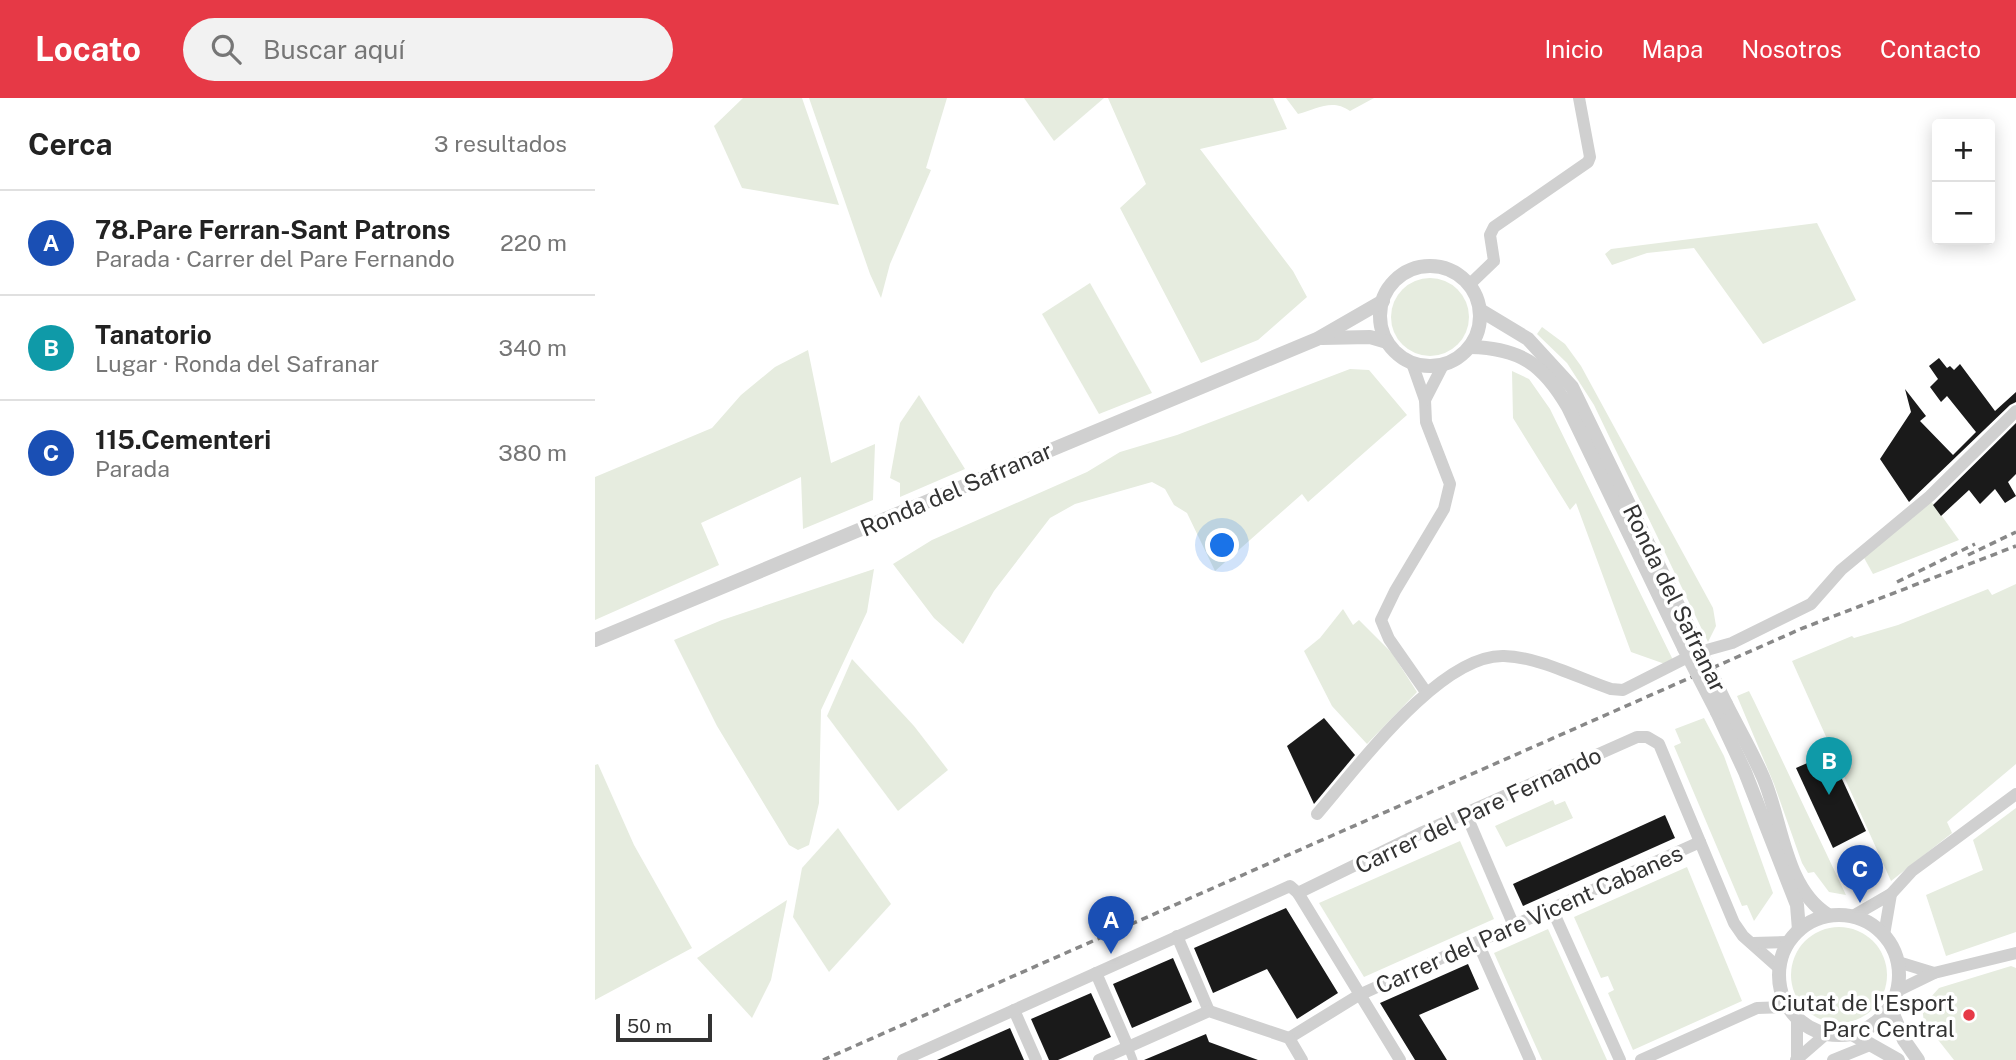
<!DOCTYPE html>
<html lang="es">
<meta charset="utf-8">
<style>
body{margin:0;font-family:"Public Sans",sans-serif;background:#f2f2f2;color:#222}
.controls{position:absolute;right:21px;top:21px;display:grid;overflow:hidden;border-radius:7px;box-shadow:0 4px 18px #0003}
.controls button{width:63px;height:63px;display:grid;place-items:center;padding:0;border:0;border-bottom:2px solid #e0e0e0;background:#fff;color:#222;font:35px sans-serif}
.scale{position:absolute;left:21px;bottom:18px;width:96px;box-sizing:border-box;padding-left:7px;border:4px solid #333;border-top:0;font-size:19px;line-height:24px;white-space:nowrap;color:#333;-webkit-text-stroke:5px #fff;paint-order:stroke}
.you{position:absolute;left:628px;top:448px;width:24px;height:24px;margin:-18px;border:5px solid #fff;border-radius:50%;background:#1a73e8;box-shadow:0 0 0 10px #1a73e833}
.badge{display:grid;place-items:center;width:46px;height:46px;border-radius:50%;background:#e63946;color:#fff;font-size:23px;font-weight:700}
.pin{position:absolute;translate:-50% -58px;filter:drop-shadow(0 2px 4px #0008)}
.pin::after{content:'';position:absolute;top:37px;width:24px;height:21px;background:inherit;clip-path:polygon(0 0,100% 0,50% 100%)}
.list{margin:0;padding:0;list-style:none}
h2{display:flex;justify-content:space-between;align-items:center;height:91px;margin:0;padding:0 28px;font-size:30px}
h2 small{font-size:23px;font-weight:400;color:#767676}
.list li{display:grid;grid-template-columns:46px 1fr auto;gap:21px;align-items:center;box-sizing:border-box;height:105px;padding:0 28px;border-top:2px solid #e0e0e0}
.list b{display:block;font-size:26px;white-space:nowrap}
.list p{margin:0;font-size:23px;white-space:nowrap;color:#767676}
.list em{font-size:23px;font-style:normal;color:#767676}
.icon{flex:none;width:38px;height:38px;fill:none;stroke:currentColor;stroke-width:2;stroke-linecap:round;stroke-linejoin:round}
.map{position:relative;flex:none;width:1421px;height:962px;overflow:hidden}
header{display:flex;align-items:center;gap:42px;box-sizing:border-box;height:98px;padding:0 35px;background:#e63946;color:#fff}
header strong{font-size:33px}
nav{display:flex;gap:38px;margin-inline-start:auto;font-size:24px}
.search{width:490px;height:63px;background:#f2f2f2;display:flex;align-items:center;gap:18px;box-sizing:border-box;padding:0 24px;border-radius:38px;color:#767676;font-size:26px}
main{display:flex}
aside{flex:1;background:#fff}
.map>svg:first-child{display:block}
.green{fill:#e6ecdf}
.building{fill:#1a1a1a}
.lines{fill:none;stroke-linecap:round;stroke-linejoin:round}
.pedestrian{stroke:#d0d0d0;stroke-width:9}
.minor{stroke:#d0d0d0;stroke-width:12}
.tertiary{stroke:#d0d0d0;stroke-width:14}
.rail{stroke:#888;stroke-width:3.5;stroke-dasharray:7 5;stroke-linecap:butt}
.tertiary-bridge{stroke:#d0d0d0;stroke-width:14}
.poi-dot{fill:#e63946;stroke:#fff;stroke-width:2.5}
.labels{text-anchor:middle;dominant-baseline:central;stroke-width:7;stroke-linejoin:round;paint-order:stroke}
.street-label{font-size:23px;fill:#333;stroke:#fff}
.poi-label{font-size:23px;fill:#333;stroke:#fff;text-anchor:end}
</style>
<header>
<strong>Locato</strong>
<div class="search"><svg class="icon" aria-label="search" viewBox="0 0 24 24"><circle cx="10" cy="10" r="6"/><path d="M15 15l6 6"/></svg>Buscar aquí</div>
<nav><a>Inicio</a><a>Mapa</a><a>Nosotros</a><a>Contacto</a></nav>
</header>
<main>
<aside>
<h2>Cerca<small>3 resultados</small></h2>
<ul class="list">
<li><span class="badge" style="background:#1a4fb4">A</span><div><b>78.Pare Ferran-Sant Patrons</b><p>Parada · Carrer del Pare Fernando</p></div><em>220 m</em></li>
<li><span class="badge" style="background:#0f9aa8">B</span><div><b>Tanatorio</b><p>Lugar · Ronda del Safranar</p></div><em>340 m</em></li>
<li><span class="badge" style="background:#1a4fb4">C</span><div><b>115.Cementeri</b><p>Parada</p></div><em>380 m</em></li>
</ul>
</aside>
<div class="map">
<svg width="1421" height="962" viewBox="0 0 1421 962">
<rect width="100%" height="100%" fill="#fff"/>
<!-- green -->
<g class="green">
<path d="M 148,0 L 207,0 L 244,107 L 147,90 L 119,28 Z"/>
<path d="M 214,0 L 352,0 L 331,70 L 336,72 L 295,166 L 286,200 L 275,176 Z"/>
<path d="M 429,0 L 509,0 L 459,43 Z"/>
<path d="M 513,0 L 678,0 L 692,31 L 605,51 L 698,173 L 712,199 L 663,242 L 606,265 L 525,110 L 551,86 Z"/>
<path d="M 691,0 L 779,0 L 755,13 C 737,0 722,11 703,16 Z"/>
<path d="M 1222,125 L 1261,202 L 1168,246 L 1099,150 L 1052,155 L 1017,167 L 1010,156 L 1016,151 Z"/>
<circle cx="835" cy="219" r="39"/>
<path d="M 495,185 L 557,295 L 504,316 L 447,216 Z"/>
<path d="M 947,229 L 970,246 L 986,268 L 1118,510 L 1121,528 L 1113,544 L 999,307 L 972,265 L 942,236 Z"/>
<path d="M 213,252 L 236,365 L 280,346 L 278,402 L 208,431 L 206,379 L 106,425 L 124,467 L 0,522 L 0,379 L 117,330 L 146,297 L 180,269 Z"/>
<path d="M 755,271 L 774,272 L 812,317 L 713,404 L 707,396 L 620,473 L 592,415 L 579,407 L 570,391 L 557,384 L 480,406 L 455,420 L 399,493 L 368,546 L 339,520 L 298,466 L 337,442 L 492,374 L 525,354 L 582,337 Z"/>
<path d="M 917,273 L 934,281 L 955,311 L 1078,562 L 1070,566 L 1036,554 L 981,405 L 975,412 L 918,320 Z"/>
<path d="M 324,297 L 370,371 L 305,399 L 305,385 L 295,380 L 305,325 Z"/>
<path d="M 1336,403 L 1364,442 L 1278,476 L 1268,458 Z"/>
<path d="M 279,471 L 272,514 L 226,612 L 224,705 L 214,747 L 203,752 L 194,747 L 122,628 L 79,542 L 127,522 Z"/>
<path d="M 1421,486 L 1421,666 L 1352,724 L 1357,735 L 1296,783 L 1197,563 L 1257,538 L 1259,540 L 1303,527 L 1393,491 L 1397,497 Z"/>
<path d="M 748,511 L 758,527 L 764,522 L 797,555 L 822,594 L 772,646 L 737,608 L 709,553 L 725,540 Z"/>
<path d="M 257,561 L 319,628 L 353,672 L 303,713 L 232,618 Z"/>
<path d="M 1154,593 L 1159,603 L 1251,797 L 1234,794 L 1219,774 L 1213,775 L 1207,765 L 1179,686 L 1142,598 Z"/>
<path d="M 1109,620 L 1129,658 L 1178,795 L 1159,823 L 1152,807 L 1147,808 L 1079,648 L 1086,645 L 1080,631 Z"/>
<path d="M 3,666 L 39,747 L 97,850 L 0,902 L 0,667 Z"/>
<path d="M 958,702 L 960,707 L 970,703 L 978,720 L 911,749 L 900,728 Z"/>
<path d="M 1421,710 L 1421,834 L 1351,858 L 1331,797 L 1388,772 L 1378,742 Z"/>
<path d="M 243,730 L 296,806 L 234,874 L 198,819 L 207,770 Z"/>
<path d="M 865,743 L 899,821 L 769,879 L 724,805 Z"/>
<path d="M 1092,769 L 1147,903 L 1038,952 L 1013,895 L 1019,892 L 1013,878 L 1006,880 L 979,819 Z"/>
<path d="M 192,802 L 176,882 L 157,920 L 102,860 Z"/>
<circle cx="1244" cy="877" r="48"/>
<path d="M 953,831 L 1012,962 L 947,962 L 899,855 Z"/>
<path d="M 1416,868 L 1421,870 L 1421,962 L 1359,962 L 1329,924 L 1327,909 L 1344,890 Z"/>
</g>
<!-- building -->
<g class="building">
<path d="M 1344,260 L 1352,270 L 1355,268 L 1359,272 L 1365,266 L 1400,313 L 1421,294 L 1421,304 L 1415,307 L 1314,404 L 1285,361 L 1316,314 L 1310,291 L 1331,318 L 1325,323 L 1358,357 L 1381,334 L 1352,298 L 1346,304 L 1335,289 L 1343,281 L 1334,268 Z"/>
<path d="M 1421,325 L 1421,376 L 1413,384 L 1421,398 L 1410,405 L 1400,391 L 1385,406 L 1374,392 L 1346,418 L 1338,407 Z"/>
<path d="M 729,620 L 760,657 L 719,706 L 692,648 Z"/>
<path d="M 1235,655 L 1271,733 L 1238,750 L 1201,670 Z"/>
<path d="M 1070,717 L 1080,740 L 928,808 L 918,786 Z"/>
<path d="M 691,810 L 743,895 L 702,921 L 672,871 L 618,895 L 599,850 Z"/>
<path d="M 578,860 L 597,904 L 537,930 L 518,886 Z"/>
<path d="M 873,866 L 884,891 L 824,917 L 852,962 L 820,962 L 785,905 Z"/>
<path d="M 496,895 L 516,939 L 463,962 L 454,962 L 436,921 Z"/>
<path d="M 415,930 L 429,962 L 342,962 Z"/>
<path d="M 611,936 L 614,944 L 663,962 L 549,962 Z"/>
</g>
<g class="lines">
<!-- pedestrian -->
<path class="pedestrian" d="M 533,949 L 538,962"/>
<!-- minor -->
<g class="minor">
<path d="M 874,187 L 899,163 L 895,137 L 899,129 L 993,64 L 995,59 L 984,0"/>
<path d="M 817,265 L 830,302 L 831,324 L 855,386 L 849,411 L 800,493 L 786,522 L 794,541 L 831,594"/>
<path d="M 830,302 L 848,267"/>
<path d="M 722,716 C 762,670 845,556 909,558 C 944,559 983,580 1016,591 L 1028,592 L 1101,555 L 1137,545 L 1216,506 L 1246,472 L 1335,398 L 1421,313"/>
<path d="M 871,716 L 919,828"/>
<path d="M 703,795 L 828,734 L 1042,639 L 1052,639 L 1064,646 L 1139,825 L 1148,838 L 1184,870"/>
<path d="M 957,811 L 1025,962"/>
<path d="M 1258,818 L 1296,796 L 1317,773 L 1421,696"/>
<path d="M 1289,837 L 1296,796"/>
<path d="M 582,838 L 614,913"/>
<path d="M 883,845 L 935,962"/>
<path d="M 1158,845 L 1193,844"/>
<path d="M 1303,864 L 1339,875"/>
<path d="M 501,875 L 533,949"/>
<path d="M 1302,893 L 1339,875 L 1421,855"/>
<path d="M 419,912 L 441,962"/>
<path d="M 1202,920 L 1202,958"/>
<path d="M 694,940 L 764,897 L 1105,744"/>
<path d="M 308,962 L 695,788 L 703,795 L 805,962"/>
<path d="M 504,962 L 614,913 L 694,940 L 707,962"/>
<path d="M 1046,962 L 1162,910 L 1193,909"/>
<path d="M 1201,962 L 1231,936"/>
<path d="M 1238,962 L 1275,947"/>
</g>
<!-- tertiary -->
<g class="tertiary">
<circle cx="835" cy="218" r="50"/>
<path d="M 885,212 L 933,241 L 977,289 L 1100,542"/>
<path d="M 727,240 L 775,239 L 792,244"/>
<path d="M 875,249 C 925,250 948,266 973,309 L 1089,550"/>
<path d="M 0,542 L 722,241 L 788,203"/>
<path d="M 1131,606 C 1143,630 1157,654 1168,679 C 1187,722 1189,790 1233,817"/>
<path d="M 1122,614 L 1150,674 L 1202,807 L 1204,832"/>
<circle cx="1244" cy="877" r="60"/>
<path d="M 1295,909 L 1309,942 L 1323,962"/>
<path d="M 1257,936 L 1303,962"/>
</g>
<!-- rail -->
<g class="rail">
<path d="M 1373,457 L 1421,434"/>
<path d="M 1302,484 L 1380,446"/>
<path d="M 228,962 L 1208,530 L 1421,448"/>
</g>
<!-- tertiary-bridge -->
<g class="tertiary-bridge">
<path d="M 1100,542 L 1131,606"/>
<path d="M 1089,550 L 1122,614"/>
</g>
</g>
<!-- markers -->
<circle class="poi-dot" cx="1374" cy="917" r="7"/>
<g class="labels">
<!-- street labels -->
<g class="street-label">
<text transform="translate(361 391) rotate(-23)">Ronda del Safranar</text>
<text transform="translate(1080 500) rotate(64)">Ronda del Safranar</text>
<text transform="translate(883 712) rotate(-25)">Carrer del Pare Fernando</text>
<text transform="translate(934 821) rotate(-24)">Carrer del Pare Vicent Cabanes</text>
</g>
<!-- poi labels -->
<g class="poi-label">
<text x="1360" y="904">Ciutat de l'Esport<tspan x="1360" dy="26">Parc Central</tspan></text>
</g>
</g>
</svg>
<div class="controls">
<button>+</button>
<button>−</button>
</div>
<div class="scale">50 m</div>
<div class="you"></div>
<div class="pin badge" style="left:516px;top:856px;background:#1a4fb4">A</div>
<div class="pin badge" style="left:1234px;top:697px;background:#0f9aa8">B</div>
<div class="pin badge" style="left:1265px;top:805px;background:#1a4fb4">C</div>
</div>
</main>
